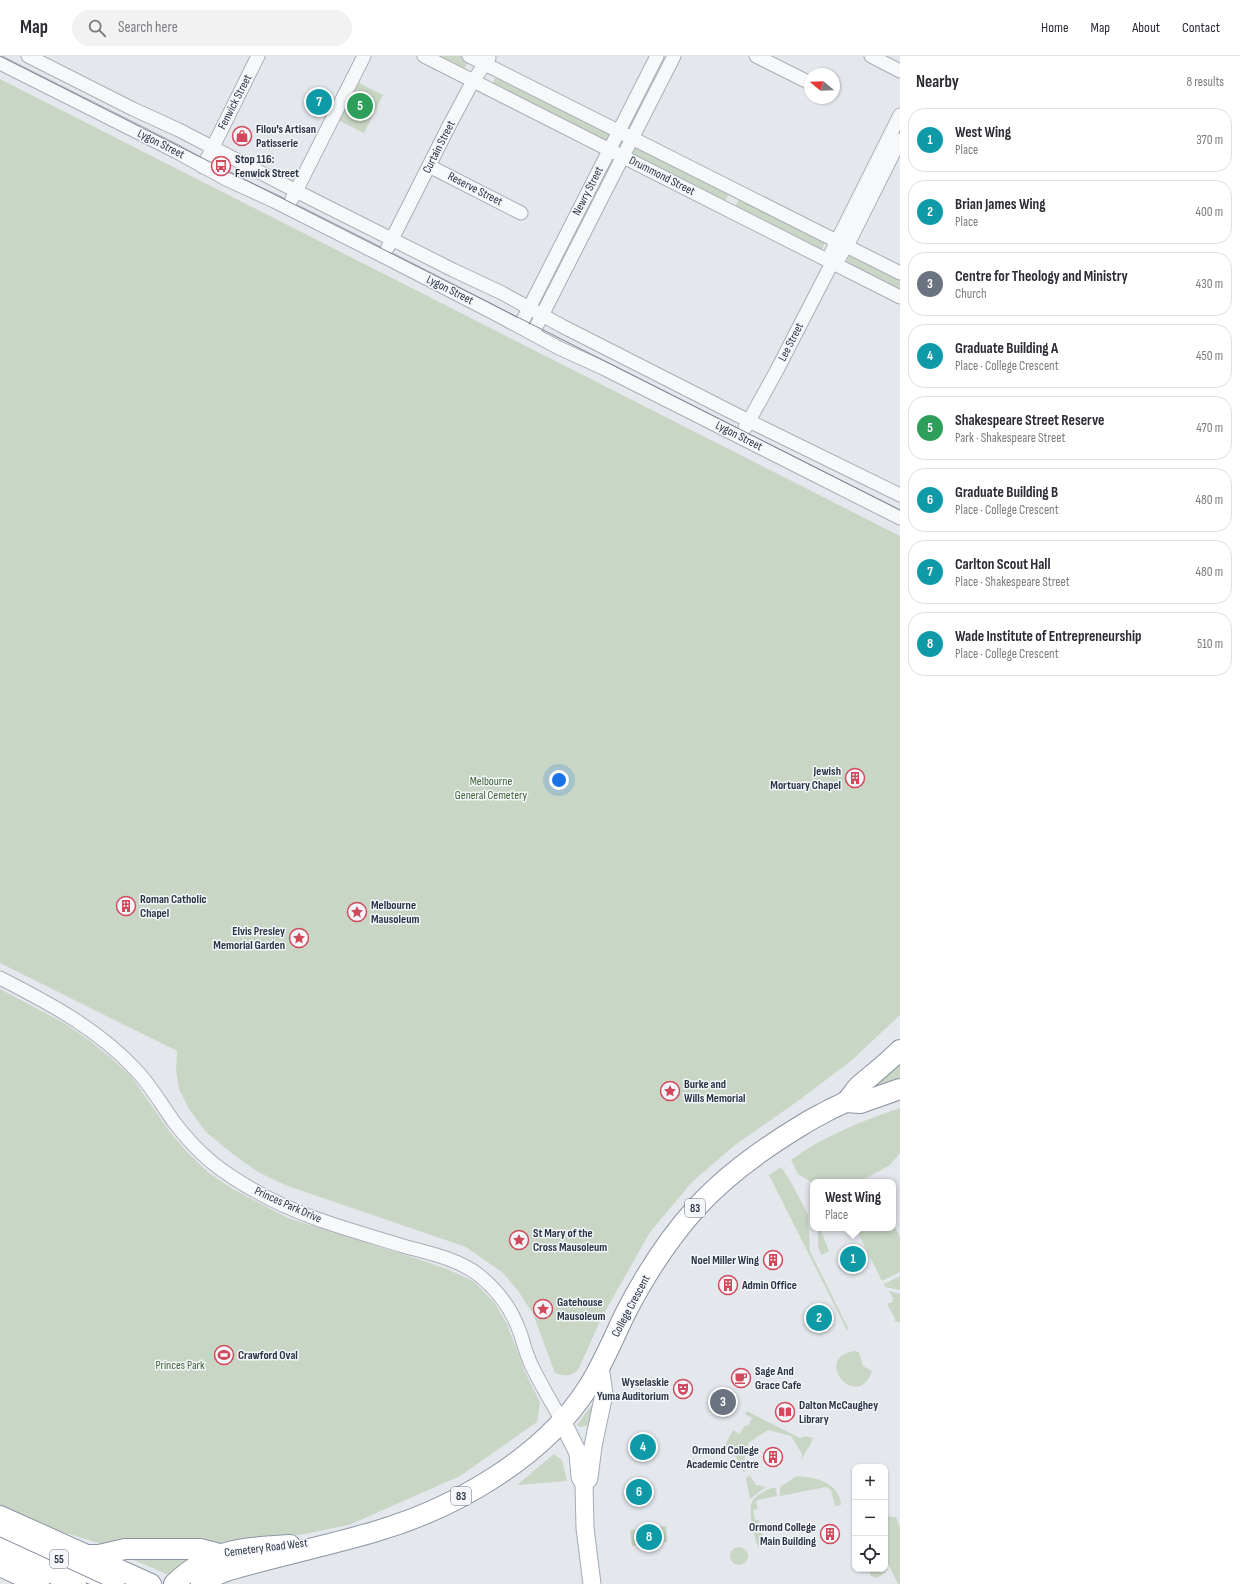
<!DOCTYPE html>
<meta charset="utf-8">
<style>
body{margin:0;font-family:"Sofia Sans Condensed",sans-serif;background:#f2f2f3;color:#2b2b33}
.controls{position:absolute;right:12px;bottom:12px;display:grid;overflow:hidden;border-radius:8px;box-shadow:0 1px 3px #0004}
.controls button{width:36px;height:36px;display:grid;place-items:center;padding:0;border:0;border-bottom:1px solid #e1e1e2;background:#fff;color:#2b2b33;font:20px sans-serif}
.compass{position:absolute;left:804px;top:12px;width:36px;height:36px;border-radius:50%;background:#fff;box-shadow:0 1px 3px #0004;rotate:289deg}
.you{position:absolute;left:559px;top:724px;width:14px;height:14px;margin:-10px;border:3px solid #fff;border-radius:50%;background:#1a73e8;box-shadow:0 0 0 6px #1a73e833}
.badge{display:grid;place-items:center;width:26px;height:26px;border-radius:50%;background:#d1495b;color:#fff;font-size:13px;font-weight:700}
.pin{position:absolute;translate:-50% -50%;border:2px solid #fff;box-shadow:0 1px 4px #0006}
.popup{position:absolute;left:810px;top:1123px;width:86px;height:52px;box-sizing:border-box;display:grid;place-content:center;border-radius:8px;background:#fff;filter:drop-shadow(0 1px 3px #0005);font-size:13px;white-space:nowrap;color:#7c7c81}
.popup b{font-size:15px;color:#2b2b33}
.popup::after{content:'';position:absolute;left:50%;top:100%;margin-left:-8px;border:8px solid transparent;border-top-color:#fff}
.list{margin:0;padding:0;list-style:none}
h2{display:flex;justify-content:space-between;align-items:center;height:52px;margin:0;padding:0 16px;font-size:17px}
h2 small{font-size:13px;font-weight:400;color:#7c7c81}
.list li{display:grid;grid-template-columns:26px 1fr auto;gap:12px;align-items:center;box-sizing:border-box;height:64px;margin:0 8px 8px;padding:0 8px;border:1px solid #e1e1e2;border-radius:16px}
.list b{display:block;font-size:15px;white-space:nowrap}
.list p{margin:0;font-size:13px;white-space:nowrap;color:#7c7c81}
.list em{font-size:13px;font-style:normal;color:#7c7c81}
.icon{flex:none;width:22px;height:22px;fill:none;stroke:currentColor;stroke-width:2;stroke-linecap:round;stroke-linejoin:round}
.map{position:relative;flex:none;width:900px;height:1528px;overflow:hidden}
header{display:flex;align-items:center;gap:24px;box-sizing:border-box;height:56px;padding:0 20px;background:#fff;border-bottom:1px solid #e1e1e2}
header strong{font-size:19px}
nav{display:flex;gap:22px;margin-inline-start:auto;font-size:14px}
.search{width:280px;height:36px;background:#f2f2f3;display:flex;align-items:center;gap:10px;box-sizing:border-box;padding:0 14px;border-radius:22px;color:#7c7c81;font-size:15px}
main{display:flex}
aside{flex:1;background:#fff}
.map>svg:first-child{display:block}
.green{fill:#c9d6c5}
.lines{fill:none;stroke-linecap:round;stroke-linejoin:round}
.minor-casing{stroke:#a9aeb7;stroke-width:15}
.major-casing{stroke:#a3abb8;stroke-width:19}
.highway-casing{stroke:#8b94a3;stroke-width:22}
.minor{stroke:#f7f8fa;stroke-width:13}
.major{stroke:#fff;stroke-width:17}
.highway{stroke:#fff;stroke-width:20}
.tram{stroke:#7d8696;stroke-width:1}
.labels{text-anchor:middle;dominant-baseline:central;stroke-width:3;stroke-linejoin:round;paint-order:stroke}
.shield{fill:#f4f6f9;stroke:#676e7b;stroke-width:1}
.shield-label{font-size:11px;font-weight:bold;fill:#2b3445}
.street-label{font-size:12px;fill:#2b3445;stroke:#f4f6f9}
.poi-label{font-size:12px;font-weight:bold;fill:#2b3445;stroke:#f4f6f9;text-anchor:start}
.park-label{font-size:12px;fill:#3f6138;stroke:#f4f6f9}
</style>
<header>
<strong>Map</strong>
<div class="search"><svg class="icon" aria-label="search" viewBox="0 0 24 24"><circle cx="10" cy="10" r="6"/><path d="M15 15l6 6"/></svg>Search here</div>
<nav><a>Home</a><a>Map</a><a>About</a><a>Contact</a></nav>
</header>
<main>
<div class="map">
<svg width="900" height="1528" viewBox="0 0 900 1528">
<rect width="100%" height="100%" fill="#e4e7ec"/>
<!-- green -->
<g class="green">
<path d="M 435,0 L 461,0 L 469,4 L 463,15 Z"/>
<path d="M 497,18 L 611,75 L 606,87 L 491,30 Z"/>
<path d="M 0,23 L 900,480 L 900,959 L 852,1004 L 798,1045 L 735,1089 L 693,1125 L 650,1176 L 601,1263 L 578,1314 C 570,1321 565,1320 555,1317 L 533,1258 L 519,1236 L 503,1217 L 466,1191 L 285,1129 L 258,1116 L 234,1099 L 206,1076 L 189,1053 L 179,1033 L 176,1014 L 177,995 L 0,907 Z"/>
<path d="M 355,25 L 383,39 L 364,77 L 336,63 Z"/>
<path d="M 637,89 L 730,136 L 724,147 L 632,100 Z"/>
<path d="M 740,141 L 826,185 L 821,195 L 735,151 Z"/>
<path d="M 851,196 L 900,221 L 900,234 L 846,207 Z"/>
<path d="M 0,933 L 66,968 L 90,985 L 112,1003 L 131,1020 L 170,1076 L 187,1096 L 209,1117 L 233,1133 L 288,1162 L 421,1204 L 447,1213 L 473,1225 L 494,1246 L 507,1268 L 525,1316 L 540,1346 L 537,1366 L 460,1420 L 349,1469 L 289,1481 L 227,1490 L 98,1487 L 53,1473 L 0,1449 Z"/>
<path d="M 900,1007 L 900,1026 L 862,1039 Z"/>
<path d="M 900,1052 L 900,1097 L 889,1110 L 858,1126 L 813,1126 L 813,1127 L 798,1118 L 791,1104 C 823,1080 862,1065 900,1052 Z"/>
<path d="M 781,1111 L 792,1128 L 808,1159 L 810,1195 L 849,1274 L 847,1274 L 769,1119 Z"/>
<path d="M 893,1167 L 900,1181 L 900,1216 L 882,1225 L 856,1173 L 859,1172 L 893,1172 Z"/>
<path d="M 818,1172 L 820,1172 L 829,1195 L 821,1199 L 818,1190 Z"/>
<path d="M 900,1220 L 900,1234 L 885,1231 L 884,1228 Z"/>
<path d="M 889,1235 L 900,1238 L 900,1266 L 894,1265 L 895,1263 L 887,1248 L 892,1246 L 893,1242 Z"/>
<path d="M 854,1295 L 859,1296 L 863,1310 L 872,1315 C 858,1357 811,1302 854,1295 Z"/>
<path d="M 599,1339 L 592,1368 L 581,1371 L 577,1369 Z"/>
<path d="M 747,1355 L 800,1382 L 805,1380 L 813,1382 L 810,1389 L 801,1404 L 802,1398 L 791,1380 L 768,1374 L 748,1387 L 743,1409 L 745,1415 L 745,1416 L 743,1415 L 734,1397 L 725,1389 L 733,1374 L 740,1378 L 745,1369 L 748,1370 L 752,1362 L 745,1358 Z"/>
<path d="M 554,1398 L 562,1404 L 567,1425 L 517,1429 Z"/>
<path d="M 750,1420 L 756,1429 L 766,1431 L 750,1443 L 746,1423 L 747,1421 Z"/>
<path d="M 797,1420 C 816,1421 840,1427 841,1449 L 835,1450 L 831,1434 L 826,1431 L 780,1440 L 780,1431 Z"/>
<path d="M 771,1432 L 776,1432 L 777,1440 L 758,1444 L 756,1446 L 758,1453 L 753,1454 L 755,1464 L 759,1464 L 763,1482 L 759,1483 L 760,1490 L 758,1490 C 754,1481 747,1452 753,1444 C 757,1438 765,1435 771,1432 Z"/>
<path d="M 885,1459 L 893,1461 L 896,1461 L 900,1472 L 900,1528 L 898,1528 L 885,1501 Z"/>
<path d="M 666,1470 L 667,1486 L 632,1490 L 630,1474 Z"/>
<circle cx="739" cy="1500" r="9"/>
<path d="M 201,1498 L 171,1520 L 122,1499 Z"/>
<path d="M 885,1508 L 887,1513 L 885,1517 L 877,1522 L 871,1520 L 868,1513 L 885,1513 Z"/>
</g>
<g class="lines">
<!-- minor casing -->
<g class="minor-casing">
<g id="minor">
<path d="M 28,0 L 133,53 L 179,74 L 296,135 L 453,214 L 502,237 L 562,270 L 749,365 L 900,439"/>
<path d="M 424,0 L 900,241"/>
<path d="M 469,0 L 900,217"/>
<path d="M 756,0 L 810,27"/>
<path d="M 871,0 L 900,15"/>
<path d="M 0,7 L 177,96 L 226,123 L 274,145 L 383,200 L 492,256 L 559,292 L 603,312 L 900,462"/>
<path d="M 429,110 L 521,157"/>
<path d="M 203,111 L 258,0"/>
<path d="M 292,143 L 364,0"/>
<path d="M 388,191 L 450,68 L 473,25 L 489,2"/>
<path d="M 832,207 L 830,199 L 900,59"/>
<path d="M 520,270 L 657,0"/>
<path d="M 533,277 L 674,0"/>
<path d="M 745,372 L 777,314 L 832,207 L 838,204 L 850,184 L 900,84"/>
<path d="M 0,922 C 49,947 98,973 136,1014 C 151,1030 161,1048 174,1066 C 199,1099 222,1117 259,1137 C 303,1162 355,1175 403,1190 C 429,1197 459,1203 480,1220 C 497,1234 511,1252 519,1274 C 523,1284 525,1295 530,1306 C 539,1326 551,1345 562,1365"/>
</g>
</g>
<!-- major casing -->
<g class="major-casing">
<g id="major">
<path d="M 562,1365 L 578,1397 L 580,1421 L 584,1428 L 585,1472 L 592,1528"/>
<path d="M 588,1424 L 589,1422 L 593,1390 L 604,1338 L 600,1310"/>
</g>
</g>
<!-- highway casing -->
<g class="highway-casing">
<g id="highway">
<path d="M 845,1046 L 860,1047 L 900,1033"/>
<path d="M 0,1460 L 151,1528"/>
<path d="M 0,1476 L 114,1528"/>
<path d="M 0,1493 L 76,1528"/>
<path d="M 87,1499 L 99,1499 L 125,1493 L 200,1493 L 219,1498"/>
<path d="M 0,1510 L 39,1528"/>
<path d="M 174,1528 C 210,1493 243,1492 290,1489"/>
<path d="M 201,1528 L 214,1520 L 226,1515 C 276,1500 327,1490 377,1475 C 455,1452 542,1402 587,1333 C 602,1310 613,1283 625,1258 C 645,1219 668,1183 697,1151 C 727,1118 764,1092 802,1069 C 811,1063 820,1059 829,1054 C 834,1051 841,1049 845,1046 C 851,1042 854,1034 860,1029 C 873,1018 887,1007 900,994"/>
</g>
</g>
<!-- minor -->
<use href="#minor" class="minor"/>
<!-- major -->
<use href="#major" class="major"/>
<!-- highway -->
<use href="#highway" class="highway"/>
<!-- tram -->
<g class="tram">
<path d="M 0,0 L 900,454"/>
<path d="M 0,1481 L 102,1528"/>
</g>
</g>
<!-- icons -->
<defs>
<g id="shop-ring" transform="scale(1)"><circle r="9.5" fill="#f4f6f9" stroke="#d1495b" stroke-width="1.5"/><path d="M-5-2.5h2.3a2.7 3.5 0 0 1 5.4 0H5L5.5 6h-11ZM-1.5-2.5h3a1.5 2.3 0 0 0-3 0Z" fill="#d1495b"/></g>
<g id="bus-ring" transform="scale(1)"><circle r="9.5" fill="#f4f6f9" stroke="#d1495b" stroke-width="1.5"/><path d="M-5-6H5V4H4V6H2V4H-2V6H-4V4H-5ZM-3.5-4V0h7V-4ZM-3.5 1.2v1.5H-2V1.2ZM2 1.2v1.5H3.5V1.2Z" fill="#d1495b"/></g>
<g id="building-ring" transform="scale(1)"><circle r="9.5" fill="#f4f6f9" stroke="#d1495b" stroke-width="1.5"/><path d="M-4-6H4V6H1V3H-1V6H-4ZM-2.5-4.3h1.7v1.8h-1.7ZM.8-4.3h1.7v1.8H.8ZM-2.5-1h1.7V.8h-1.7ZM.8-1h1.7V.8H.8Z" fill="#d1495b"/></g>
<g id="sight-ring" transform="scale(1)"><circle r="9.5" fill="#f4f6f9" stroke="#d1495b" stroke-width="1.5"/><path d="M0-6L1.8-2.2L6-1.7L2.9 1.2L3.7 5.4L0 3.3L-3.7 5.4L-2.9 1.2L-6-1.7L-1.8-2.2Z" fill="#d1495b"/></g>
<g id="stadium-ring" transform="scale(1)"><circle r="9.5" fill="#f4f6f9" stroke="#d1495b" stroke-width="1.5"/><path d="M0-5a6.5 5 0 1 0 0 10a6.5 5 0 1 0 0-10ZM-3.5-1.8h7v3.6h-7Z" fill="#d1495b"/></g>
<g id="cafe-ring" transform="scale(1)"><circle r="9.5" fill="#f4f6f9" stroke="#d1495b" stroke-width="1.5"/><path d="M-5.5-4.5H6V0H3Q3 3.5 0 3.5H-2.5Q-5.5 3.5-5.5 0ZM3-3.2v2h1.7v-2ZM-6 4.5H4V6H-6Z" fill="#d1495b"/></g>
<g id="theatre-ring" transform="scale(1)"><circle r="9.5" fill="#f4f6f9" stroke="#d1495b" stroke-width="1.5"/><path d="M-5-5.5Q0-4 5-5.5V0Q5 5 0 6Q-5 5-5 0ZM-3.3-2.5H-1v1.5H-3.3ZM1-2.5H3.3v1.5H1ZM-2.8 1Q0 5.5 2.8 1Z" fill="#d1495b"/></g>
<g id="library-ring" transform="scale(1)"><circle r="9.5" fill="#f4f6f9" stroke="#d1495b" stroke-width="1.5"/><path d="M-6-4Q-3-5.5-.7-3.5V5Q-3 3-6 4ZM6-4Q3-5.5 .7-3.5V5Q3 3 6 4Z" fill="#d1495b"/></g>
</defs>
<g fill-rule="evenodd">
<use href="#shop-ring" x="242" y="80"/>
<use href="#bus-ring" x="221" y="110"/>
<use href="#building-ring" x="855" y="722"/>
<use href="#building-ring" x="126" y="850"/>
<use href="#sight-ring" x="357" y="856"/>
<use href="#sight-ring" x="299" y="882"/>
<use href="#sight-ring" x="670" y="1035"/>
<use href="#sight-ring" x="519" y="1184"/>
<use href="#building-ring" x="773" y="1204"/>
<use href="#building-ring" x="728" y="1229"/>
<use href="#sight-ring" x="543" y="1253"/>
<use href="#stadium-ring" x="224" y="1299"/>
<use href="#cafe-ring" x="741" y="1322"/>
<use href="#theatre-ring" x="683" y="1333"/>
<use href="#library-ring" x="785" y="1356"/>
<use href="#building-ring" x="773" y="1401"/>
<use href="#building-ring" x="830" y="1478"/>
</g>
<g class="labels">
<!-- shield labels -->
<g class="shield">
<rect x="685" y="1143" width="20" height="18" rx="3"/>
<rect x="451" y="1431" width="20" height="18" rx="3"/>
<rect x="50" y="1494" width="18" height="18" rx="3"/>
</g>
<g class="shield-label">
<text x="695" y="1152">83</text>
<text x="461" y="1440">83</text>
<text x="59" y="1503">55</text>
</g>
<!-- street labels -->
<g class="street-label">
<text transform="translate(235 46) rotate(-63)">Fenwick Street</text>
<text transform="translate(161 88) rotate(27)">Lygon Street</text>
<text transform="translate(439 91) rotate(-63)">Curtain Street</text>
<text transform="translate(662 120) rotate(27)">Drummond Street</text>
<text transform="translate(475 133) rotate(27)">Reserve Street</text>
<text transform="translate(588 135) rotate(-63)">Newry Street</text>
<text transform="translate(450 234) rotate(27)">Lygon Street</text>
<text transform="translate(791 286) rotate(-63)">Lee Street</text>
<text transform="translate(739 380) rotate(27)">Lygon Street</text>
<text transform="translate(288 1149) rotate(24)">Princes Park Drive</text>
<text transform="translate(631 1250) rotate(-62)">College Crescent</text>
<text transform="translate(266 1492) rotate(-7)">Cemetery Road West</text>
</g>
<!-- poi labels -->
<g class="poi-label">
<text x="256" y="73">Filou's Artisan<tspan x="256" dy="14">Patisserie</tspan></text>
<text x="235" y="103">Stop 116:<tspan x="235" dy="14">Fenwick Street</tspan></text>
<text x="841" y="715" text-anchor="end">Jewish<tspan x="841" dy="14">Mortuary Chapel</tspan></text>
<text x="140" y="843">Roman Catholic<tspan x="140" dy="14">Chapel</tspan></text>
<text x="371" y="849">Melbourne<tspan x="371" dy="14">Mausoleum</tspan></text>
<text x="285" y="875" text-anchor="end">Elvis Presley<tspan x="285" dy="14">Memorial Garden</tspan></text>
<text x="684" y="1028">Burke and<tspan x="684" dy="14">Wills Memorial</tspan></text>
<text x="533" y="1177">St Mary of the<tspan x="533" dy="14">Cross Mausoleum</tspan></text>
<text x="759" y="1204" text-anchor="end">Noel Miller Wing</text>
<text x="742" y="1229">Admin Office</text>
<text x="557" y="1246">Gatehouse<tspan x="557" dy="14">Mausoleum</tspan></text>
<text x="238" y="1299">Crawford Oval</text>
<text x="755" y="1315">Sage And<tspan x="755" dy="14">Grace Cafe</tspan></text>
<text x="669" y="1326" text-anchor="end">Wyselaskie<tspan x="669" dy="14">Yuma Auditorium</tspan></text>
<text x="799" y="1349">Dalton McCaughey<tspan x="799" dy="14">Library</tspan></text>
<text x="759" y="1394" text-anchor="end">Ormond College<tspan x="759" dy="14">Academic Centre</tspan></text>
<text x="816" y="1471" text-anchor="end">Ormond College<tspan x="816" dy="14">Main Building</tspan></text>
</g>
<!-- park labels -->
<g class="park-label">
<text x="491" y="725">Melbourne<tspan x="491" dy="14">General Cemetery</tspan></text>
<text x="180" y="1309">Princes Park</text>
</g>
</g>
</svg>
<div class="controls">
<button>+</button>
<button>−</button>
<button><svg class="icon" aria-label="locate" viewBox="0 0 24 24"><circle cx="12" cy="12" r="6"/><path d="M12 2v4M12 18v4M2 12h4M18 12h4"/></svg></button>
</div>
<svg class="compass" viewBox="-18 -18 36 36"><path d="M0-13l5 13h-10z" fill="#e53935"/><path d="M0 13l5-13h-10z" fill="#7c7c81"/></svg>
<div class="you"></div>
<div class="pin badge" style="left:853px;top:1203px;background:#0f9aa8">1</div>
<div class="popup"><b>West Wing</b>Place</div>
<div class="pin badge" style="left:819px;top:1262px;background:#0f9aa8">2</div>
<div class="pin badge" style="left:723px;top:1346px;background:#6b7280">3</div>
<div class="pin badge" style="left:643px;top:1391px;background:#0f9aa8">4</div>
<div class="pin badge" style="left:360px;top:50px;background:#2e9e5b">5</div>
<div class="pin badge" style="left:639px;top:1436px;background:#0f9aa8">6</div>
<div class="pin badge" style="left:319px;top:46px;background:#0f9aa8">7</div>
<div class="pin badge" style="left:649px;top:1481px;background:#0f9aa8">8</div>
</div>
<aside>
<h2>Nearby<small>8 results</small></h2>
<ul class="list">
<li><span class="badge" style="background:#0f9aa8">1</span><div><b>West Wing</b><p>Place</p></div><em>370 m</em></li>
<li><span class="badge" style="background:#0f9aa8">2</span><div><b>Brian James Wing</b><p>Place</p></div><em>400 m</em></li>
<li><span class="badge" style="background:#6b7280">3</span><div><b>Centre for Theology and Ministry</b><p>Church</p></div><em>430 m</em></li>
<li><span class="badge" style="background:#0f9aa8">4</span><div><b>Graduate Building A</b><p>Place · College Crescent</p></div><em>450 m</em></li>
<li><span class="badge" style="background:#2e9e5b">5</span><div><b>Shakespeare Street Reserve</b><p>Park · Shakespeare Street</p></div><em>470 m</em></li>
<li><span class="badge" style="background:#0f9aa8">6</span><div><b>Graduate Building B</b><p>Place · College Crescent</p></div><em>480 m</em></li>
<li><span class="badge" style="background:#0f9aa8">7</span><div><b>Carlton Scout Hall</b><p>Place · Shakespeare Street</p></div><em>480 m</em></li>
<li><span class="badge" style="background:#0f9aa8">8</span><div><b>Wade Institute of Entrepreneurship</b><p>Place · College Crescent</p></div><em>510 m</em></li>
</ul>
</aside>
</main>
